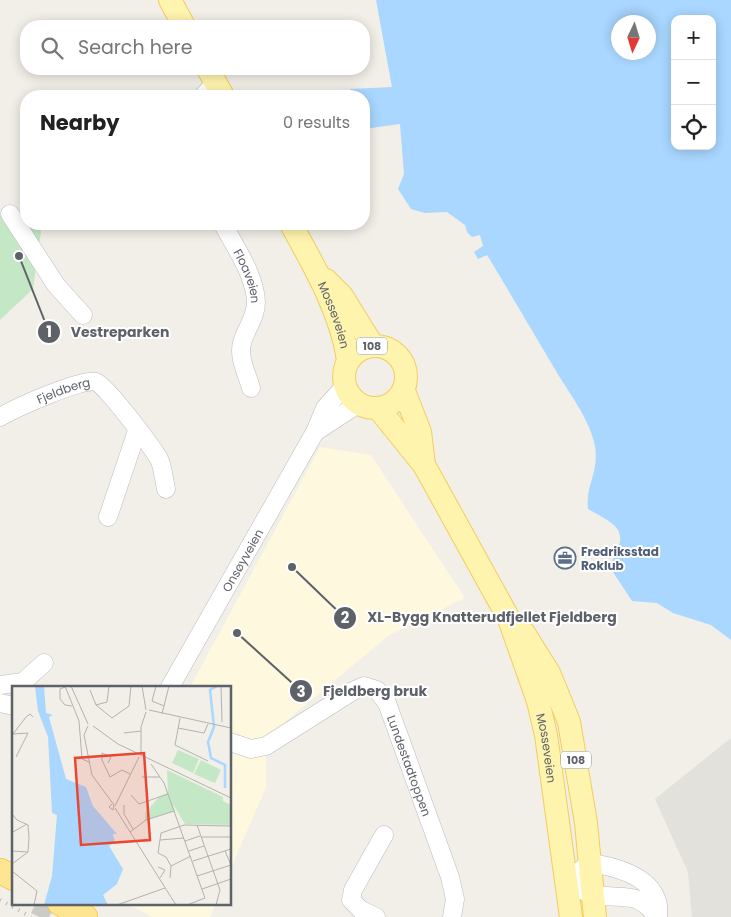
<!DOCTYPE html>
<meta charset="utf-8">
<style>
body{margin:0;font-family:Poppins,sans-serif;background:#f6f6f6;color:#222}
.controls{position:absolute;right:15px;top:15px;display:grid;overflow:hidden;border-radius:10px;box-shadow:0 2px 12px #0003}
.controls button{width:45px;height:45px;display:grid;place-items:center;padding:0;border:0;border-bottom:1px solid #e0e0e0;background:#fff;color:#222;font:25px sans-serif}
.compass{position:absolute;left:611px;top:15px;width:45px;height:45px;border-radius:50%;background:#fff;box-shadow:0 2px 12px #0003;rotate:184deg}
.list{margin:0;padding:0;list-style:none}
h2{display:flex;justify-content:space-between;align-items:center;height:65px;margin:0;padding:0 20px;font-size:21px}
h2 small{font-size:16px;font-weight:400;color:#767676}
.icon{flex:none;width:28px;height:28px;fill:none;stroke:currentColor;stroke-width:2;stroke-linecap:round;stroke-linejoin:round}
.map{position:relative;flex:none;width:731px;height:917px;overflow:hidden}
.search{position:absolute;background:#fff;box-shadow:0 2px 12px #0003;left:20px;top:20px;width:350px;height:55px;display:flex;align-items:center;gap:12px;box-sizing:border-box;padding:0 18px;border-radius:20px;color:#767676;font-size:19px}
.panel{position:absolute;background:#fff;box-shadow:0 2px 12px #0003;left:20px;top:90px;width:350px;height:140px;border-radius:20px}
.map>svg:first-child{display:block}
.commercial{fill:#fef8df}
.industrial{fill:#e2e1db}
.green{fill:#c4e8c5}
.water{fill:#a9d7ff;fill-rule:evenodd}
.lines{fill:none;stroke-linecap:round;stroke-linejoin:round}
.minor-tunnel{stroke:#ccccc7;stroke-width:18;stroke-dasharray:18 9;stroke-linecap:butt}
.minor-casing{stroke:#b9bcc1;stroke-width:19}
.major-casing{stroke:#f3cd5e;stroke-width:24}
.highway-casing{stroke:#f8b100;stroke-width:26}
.minor{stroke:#fff;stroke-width:18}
.major{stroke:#fff4ae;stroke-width:22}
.highway{stroke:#fee591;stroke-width:25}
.rail{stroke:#b7b8b9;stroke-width:4;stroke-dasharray:1 6;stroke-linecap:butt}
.labels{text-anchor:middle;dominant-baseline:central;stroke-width:4;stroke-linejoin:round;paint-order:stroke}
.shield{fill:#fff;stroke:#8e9195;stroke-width:1}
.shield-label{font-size:11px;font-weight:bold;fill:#5e6268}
.street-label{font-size:12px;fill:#5e6268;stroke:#fff}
.service-label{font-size:12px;font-weight:bold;fill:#4e5e75;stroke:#fff;text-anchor:start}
.inset-river{fill:none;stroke:#a9d7ff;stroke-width:2.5}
.inset-road{fill:none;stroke:#b2b3b0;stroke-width:1}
.view{fill:#eb4633;fill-opacity:0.15;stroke:#eb4633;stroke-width:2.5}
.inset-edge{fill:none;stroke:#5e6268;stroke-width:2.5}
.leader{fill:none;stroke:#5e6268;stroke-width:2}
.callout-dot{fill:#5e6268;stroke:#fff;stroke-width:2}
.mark-label{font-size:15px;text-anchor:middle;font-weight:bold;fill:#fff}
.callout-label{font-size:14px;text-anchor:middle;font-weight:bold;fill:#5e6268;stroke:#fff;stroke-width:4;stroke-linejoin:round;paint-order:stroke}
</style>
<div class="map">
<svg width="731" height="917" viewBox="0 0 731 917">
<rect width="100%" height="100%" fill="#f1efe7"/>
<!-- commercial -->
<g class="commercial">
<path d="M 320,447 L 371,455 L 465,598 L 388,636 L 266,738 L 266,788 L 230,870 L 230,687 L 190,687 Z"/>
<path d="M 126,903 L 216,903 L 210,917 L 152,917 Z"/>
</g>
<!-- industrial -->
<path class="industrial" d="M 731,738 L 731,917 L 692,917 L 688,872 L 655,799 Z"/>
<!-- green -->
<path class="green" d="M 26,209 L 26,224 L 42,224 L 33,289 L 0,320 L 0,216 Z"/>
<!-- water -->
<path class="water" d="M 376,0 L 731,0 L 731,640 L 711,625 L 673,613 L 657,603 L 632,601 L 609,566 C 631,531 619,526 588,509 C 585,484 601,471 594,442 C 588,417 569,393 556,371 C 533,332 510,293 487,255 L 478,259 L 474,252 L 483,246 L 480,235 L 472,237 L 467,232 L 465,225 L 447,212 L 425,213 L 411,209 L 398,189 L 404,174 L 400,124 L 364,129 L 364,96 L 352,96 L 350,89 L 392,87 ZM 675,19 L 712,19 L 712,146 L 675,146 ZM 618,22 L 648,22 L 648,52 L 618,52 Z"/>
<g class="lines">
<!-- minor-tunnel -->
<path class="minor-tunnel" d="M 39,917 L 46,903"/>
<!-- minor casing -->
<g class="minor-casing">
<g id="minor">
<path d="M 203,96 L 216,82"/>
<path d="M 10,214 L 56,285 L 83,315"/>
<path id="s1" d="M 223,224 C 235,247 255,275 256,302 C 256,318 246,328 242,343 C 238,357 247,374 251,388"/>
<path id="s2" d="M 0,417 C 14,409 83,377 96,382 C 106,385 152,447 159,459 C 163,467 164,480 166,489"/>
<path d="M 315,432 L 358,404"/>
<path d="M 108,517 L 137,431"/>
<path d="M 0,685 L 23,682 L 44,663"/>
<path id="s3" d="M 170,687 L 315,432 L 325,408 L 345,386"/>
<path d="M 0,703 L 14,706"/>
<path id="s4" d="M 230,742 L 251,749 L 266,746 L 353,691 L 364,686 L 377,690 L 387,703 L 450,877 L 455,899 L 452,917"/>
<path d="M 376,917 L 361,910 L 351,900 L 353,890 L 384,835"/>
<path d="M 658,917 C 634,889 626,900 595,895 C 585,893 575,886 566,882 L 590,863 C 613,866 649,875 657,901 C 659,906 658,912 658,917"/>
</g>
</g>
<!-- major casing -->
<g class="major-casing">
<g id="major">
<path d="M 170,0 L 184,26"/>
<path d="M 208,69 L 223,96"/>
<path id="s5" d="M 291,224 C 314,266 341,312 348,360"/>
<path d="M 326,280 L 342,296 L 373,346"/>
<circle cx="375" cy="377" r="31"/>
<path d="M 404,391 L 420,432 L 424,465"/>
<path id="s6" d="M 378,408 L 424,465 L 509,619 L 538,701 L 546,735 L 571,917"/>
<path d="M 524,633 L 549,673 L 569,722 L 586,823 L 595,917"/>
</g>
</g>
<!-- highway casing -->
<g class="highway-casing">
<g id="highway">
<path d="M 0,871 L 14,878"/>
<path d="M 60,903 L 85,917"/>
</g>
</g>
<!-- minor -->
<use href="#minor" class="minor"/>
<!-- major -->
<use href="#major" class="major"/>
<!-- highway -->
<use href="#highway" class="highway"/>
<!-- rail -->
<path class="rail" d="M 0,900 L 31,917"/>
</g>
<!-- icons -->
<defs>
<g id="office-ring" transform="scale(1.125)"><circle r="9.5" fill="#fff" stroke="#5c6f8a" stroke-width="1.5"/><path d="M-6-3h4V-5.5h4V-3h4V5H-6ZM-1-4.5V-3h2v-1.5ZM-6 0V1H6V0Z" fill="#5c6f8a"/></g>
</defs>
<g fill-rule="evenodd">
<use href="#office-ring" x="565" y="558"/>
</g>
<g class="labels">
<!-- shield labels -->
<g class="shield">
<rect x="357" y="337.5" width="30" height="17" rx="4"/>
<rect x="561" y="751.5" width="30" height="17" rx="4"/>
</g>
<g class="shield-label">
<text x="372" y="346">108</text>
<text x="576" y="760">108</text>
</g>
<!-- street labels -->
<g class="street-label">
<text stroke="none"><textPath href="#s1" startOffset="58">Floaveien</textPath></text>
<text stroke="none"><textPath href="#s5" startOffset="101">Mosseveien</textPath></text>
<text stroke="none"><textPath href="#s2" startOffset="69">Fjeldberg</textPath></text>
<text stroke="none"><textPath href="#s3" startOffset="146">Onsøyveien</textPath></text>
<text stroke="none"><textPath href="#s6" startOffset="384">Mosseveien</textPath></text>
<text stroke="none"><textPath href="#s4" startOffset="249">Lundestadtoppen</textPath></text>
</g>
<!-- service labels -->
<g class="service-label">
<text x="581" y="551">Fredriksstad<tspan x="581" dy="14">Roklub</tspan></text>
</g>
</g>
<!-- overview -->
<g transform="translate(12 686)">
<rect width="219" height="219" fill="#f1efe7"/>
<path d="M 166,64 L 187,73 L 181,87 L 160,77 ZM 189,74 L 209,84 L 203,97 L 182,88 ZM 155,84 L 211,111 L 211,115 L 219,119 L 219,139 L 173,138 L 161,118 L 163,125 L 133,134 L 133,127 L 148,110 L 156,107 Z" fill="#c4e8c5"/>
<path d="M 23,0 L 32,0 L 34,27 L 41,29 L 37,31 L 54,93 L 74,101 L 81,120 L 105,148 L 101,148 L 103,156 L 97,160 L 111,183 L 105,198 L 91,209 L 96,219 L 32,219 L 40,190 L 45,129 L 40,127 L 36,51 L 26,25 Z" fill="#a9d7ff"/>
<path class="inset-river" d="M 205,0 L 198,4 L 202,41 L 196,56 L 199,72 L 213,79 L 213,102"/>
<path class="inset-road" d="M 53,0 L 67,35 L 70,73 L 77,76M 59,0 L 76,38M 130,0 L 134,24M 144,0 L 140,15 L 152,20M 209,0 L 210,36M 53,1 L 48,3 L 48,13 L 53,19 L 60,20M 78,4 L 84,19 L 100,32 L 117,20 L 119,0M 84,19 L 95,16 L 97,0M 137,24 L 219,42M 150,28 L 157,0M 168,32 L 163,59 L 196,75M 76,40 L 72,49 L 80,89 L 102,119 L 101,124 L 97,121 L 100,118M 81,40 L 106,58 L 219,112M 166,42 L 192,47 L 196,38M 112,47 L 129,45M 0,48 L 16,47 L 4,71M 1,48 L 14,31 L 18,28 L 21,31M 129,66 L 129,41 L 134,26M 96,77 L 99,71 L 90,67 L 90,74 L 98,91 L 110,84 L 118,88M 139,78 L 152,97 L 193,212M 130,91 L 148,91M 119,109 L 127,118 L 156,108M 112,119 L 112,128 L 121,143M 103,120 L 127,71M 103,122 L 164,219M 0,128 L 5,134 L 16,139 L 17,151 L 16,166 L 0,178M 185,139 L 208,204 L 204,219M 1,146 L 15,138M 118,146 L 134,134 L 162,125M 189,151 L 219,151M 148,154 L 172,152M 173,155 L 188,150M 0,165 L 16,166M 177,165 L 192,160M 213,165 L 219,179M 181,175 L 219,163M 159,180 L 179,170M 146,181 L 153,184 L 148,192M 0,185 L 25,205 L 22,219M 185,190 L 219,179M 158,192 L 159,180 L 154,171 L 146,167 L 149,147 L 172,139 L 219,140M 190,203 L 219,193M 105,219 L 153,202M 175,219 L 193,212"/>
<path class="view" d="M 132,67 L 138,154 L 69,159 L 63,72 Z"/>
<rect width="219" height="219" class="inset-edge"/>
</g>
<!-- callouts -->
<path class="leader" d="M19 256L49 332M292 567L345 618M237 633L301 691"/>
<g class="callout-dot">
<circle cx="19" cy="256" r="5"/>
<circle cx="292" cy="567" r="5"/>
<circle cx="237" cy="633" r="5"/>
<circle cx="49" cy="332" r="12"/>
<circle cx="345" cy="618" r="12"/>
<circle cx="301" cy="691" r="12"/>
</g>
<g class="mark-label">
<text x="49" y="337">1</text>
<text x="345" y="623">2</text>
<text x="301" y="697">3</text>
</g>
<g class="callout-label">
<text x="120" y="337">Vestreparken</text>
<text x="492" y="622">XL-Bygg Knatterudfjellet Fjeldberg</text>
<text x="375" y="696">Fjeldberg bruk</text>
</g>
</svg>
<div class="controls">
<button>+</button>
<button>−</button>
<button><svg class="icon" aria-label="locate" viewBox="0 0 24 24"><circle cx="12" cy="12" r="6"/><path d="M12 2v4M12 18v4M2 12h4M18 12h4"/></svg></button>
</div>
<svg class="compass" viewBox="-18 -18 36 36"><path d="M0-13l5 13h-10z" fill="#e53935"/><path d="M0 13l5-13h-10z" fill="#767676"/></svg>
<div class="search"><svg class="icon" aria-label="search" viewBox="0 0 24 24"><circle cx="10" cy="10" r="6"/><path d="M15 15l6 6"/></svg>Search here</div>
<section class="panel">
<h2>Nearby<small>0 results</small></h2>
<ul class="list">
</ul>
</section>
</div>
